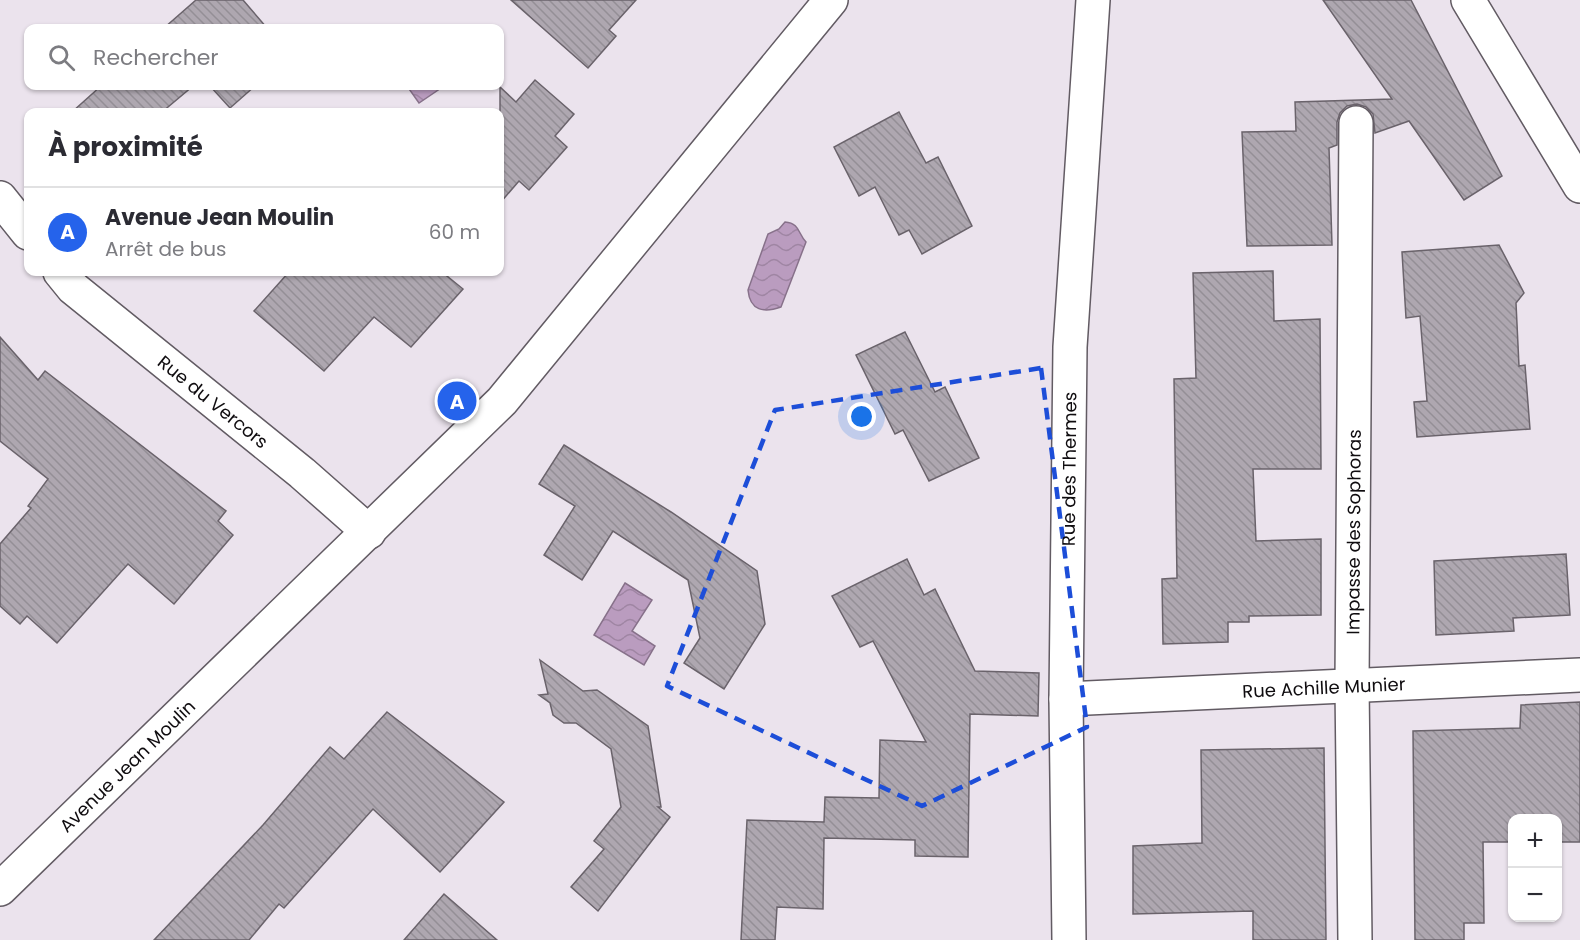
<!DOCTYPE html>
<html lang="fr">
<meta charset="utf-8">
<style>
body{margin:0;font-family:Poppins,sans-serif;background:#f2f2f3;color:#2b2b33}
.controls{position:absolute;right:18px;bottom:18px;display:grid;overflow:hidden;border-radius:12px;box-shadow:0 2px 4px #0004}
.controls button{width:54px;height:54px;display:grid;place-items:center;padding:0;border:0;border-bottom:2px solid #e1e1e2;background:#fff;color:#2b2b33;font:30px sans-serif}
.you{position:absolute;left:862px;top:417px;width:21px;height:21px;margin:-15px;border:4px solid #fff;border-radius:50%;background:#1a73e8;box-shadow:0 0 0 9px #1a73e833}
.badge{display:grid;place-items:center;width:39px;height:39px;border-radius:50%;background:#2563eb;color:#fff;font-size:20px;font-weight:700}
.pin{position:absolute;translate:-50% -50%;border:3px solid #fff;box-shadow:0 2px 6px #0006}
.list{margin:0;padding:0;list-style:none}
h2{display:flex;justify-content:space-between;align-items:center;height:78px;margin:0;padding:0 24px;font-size:26px}
h2 small{font-size:20px;font-weight:400;color:#7c7c81}
.list li{display:grid;grid-template-columns:39px 1fr auto;gap:18px;align-items:center;box-sizing:border-box;height:90px;padding:0 24px;border-top:2px solid #e1e1e2}
.list b{display:block;font-size:22px;white-space:nowrap}
.list p{margin:0;font-size:20px;white-space:nowrap;color:#7c7c81}
.list em{font-size:20px;font-style:normal;color:#7c7c81}
.icon{flex:none;width:33px;height:33px;fill:none;stroke:currentColor;stroke-width:2;stroke-linecap:round;stroke-linejoin:round}
.map{position:relative;flex:none;width:1580px;height:940px;overflow:hidden}
.search{position:absolute;background:#fff;box-shadow:0 2px 4px #0004;left:24px;top:24px;width:480px;height:66px;display:flex;align-items:center;gap:15px;box-sizing:border-box;padding:0 21px;border-radius:12px;color:#7c7c81;font-size:22px}
.panel{position:absolute;background:#fff;box-shadow:0 2px 4px #0004;left:24px;top:108px;width:480px;height:168px;border-radius:12px}
.map>svg:first-child{display:block}
.water{fill:url(#water-waves);stroke:#87718a;stroke-width:1.5}
.building{fill:url(#building-back-hatch);stroke:#6a636b;stroke-width:1.5}
.lines{fill:none;stroke-linecap:round;stroke-linejoin:round}
.minor-casing{stroke:#625b63;stroke-width:36}
.major-casing{stroke:#625b63;stroke-width:36}
.minor{stroke:#fff;stroke-width:33}
.major{stroke:#fff;stroke-width:33}
.marked{fill:none;stroke:#1d4ed8;stroke-width:4.5;stroke-dasharray:12 8;stroke-linejoin:round}
.labels{text-anchor:middle;dominant-baseline:central;stroke-width:6;stroke-linejoin:round;paint-order:stroke}
.street-label{font-size:18px;fill:#0f0c0f;stroke:#f9f1fa}
</style>
<div class="map">
<svg width="1580" height="940" viewBox="0 0 1580 940">
<defs>
<pattern id="water-waves" width="16" height="10" patternUnits="userSpaceOnUse" patternTransform="scale(1.5)"><rect width="16" height="10" fill="#ba9cbf"/><path d="M0 5q4-4 8 0t8 0" fill="none" stroke="#9f85a3"/></pattern>
<pattern id="building-back-hatch" width="6" height="6" patternUnits="userSpaceOnUse" patternTransform="scale(1.5)"><rect width="6" height="6" fill="#aea7b0"/><path d="M-1 5l2 2M0 0l6 6M5-1l2 2" fill="none" stroke="#948f96"/></pattern>
</defs>
<rect width="100%" height="100%" fill="#ebe3ed"/>
<!-- water -->
<g class="water">
<path d="M 407,86 L 444,86 L 419,103 Z"/>
<path d="M 785,222 C 800,223 798,234 806,242 L 781,307 C 764,313 750,311 748,290 L 768,234 L 779,229 Z"/>
<path d="M 625,583 L 652,600 L 632,631 L 655,646 L 644,665 L 594,635 Z"/>
</g>
<!-- building -->
<g class="building">
<path d="M 196,0 L 243,0 L 267,28 L 164,28 Z"/>
<path d="M 511,0 L 636,0 L 609,30 L 616,36 L 588,68 Z"/>
<path d="M 1323,0 L 1411,0 L 1502,176 L 1464,200 L 1409,121 L 1375,133 L 1373,114 L 1366,107 L 1357,104 L 1347,106 L 1340,113 L 1337,122 L 1337,145 L 1329,148 L 1332,245 L 1247,246 L 1242,132 L 1296,131 L 1295,102 L 1392,99 Z"/>
<path d="M 535,80 L 574,114 L 555,136 L 567,147 L 529,190 L 519,181 L 500,203 L 500,87 L 516,102 Z"/>
<path d="M 101,86 L 193,86 L 162,112 L 72,112 Z"/>
<path d="M 210,86 L 255,86 L 230,108 Z"/>
<path d="M 899,112 L 926,163 L 938,157 L 972,226 L 922,254 L 909,230 L 899,235 L 875,187 L 859,196 L 834,147 Z"/>
<path d="M 1499,245 L 1524,293 L 1516,303 L 1519,366 L 1525,365 L 1530,429 L 1417,437 L 1414,402 L 1427,401 L 1420,316 L 1406,318 L 1402,252 Z"/>
<path d="M 1273,271 L 1274,321 L 1320,319 L 1321,469 L 1253,469 L 1256,541 L 1321,539 L 1321,615 L 1249,616 L 1249,622 L 1228,622 L 1228,642 L 1163,644 L 1162,579 L 1177,578 L 1174,379 L 1196,378 L 1193,273 Z"/>
<path d="M 289,272 L 442,272 L 463,289 L 411,347 L 374,317 L 324,371 L 254,311 Z"/>
<path d="M 905,332 L 935,392 L 945,387 L 979,458 L 929,481 L 903,430 L 895,434 L 856,355 Z"/>
<path d="M 0,337 L 38,380 L 45,371 L 226,511 L 218,521 L 233,535 L 174,604 L 128,564 L 57,643 L 27,616 L 20,624 L 0,606 L 0,544 L 31,508 L 28,506 L 48,479 L 0,441 Z"/>
<path d="M 564,445 L 671,512 L 757,571 L 765,624 L 724,689 L 684,663 L 700,638 L 688,580 L 613,531 L 582,580 L 544,555 L 575,506 L 539,484 Z"/>
<path d="M 1566,554 L 1570,615 L 1513,618 L 1514,631 L 1436,635 L 1434,561 Z"/>
<path d="M 907,559 L 924,595 L 935,589 L 975,671 L 1039,673 L 1038,716 L 970,714 L 968,857 L 915,856 L 915,840 L 824,838 L 823,909 L 777,907 L 775,940 L 741,940 L 747,820 L 824,822 L 825,797 L 879,798 L 880,740 L 926,742 L 873,641 L 860,647 L 832,596 Z"/>
<path d="M 540,660 L 583,691 L 597,690 L 648,726 L 661,807 L 658,807 L 670,817 L 598,911 L 571,887 L 604,849 L 594,841 L 621,807 L 611,749 L 576,723 L 564,723 L 553,715 L 550,703 L 539,695 L 548,694 Z"/>
<path d="M 1580,702 L 1580,842 L 1557,842 L 1557,819 L 1512,819 L 1512,842 L 1483,842 L 1484,923 L 1464,923 L 1464,940 L 1415,940 L 1413,731 L 1520,728 L 1521,705 Z"/>
<path d="M 387,712 L 504,802 L 440,872 L 373,809 L 284,908 L 279,904 L 249,940 L 154,940 L 263,825 L 330,747 L 344,759 Z"/>
<path d="M 1324,748 L 1326,940 L 1253,940 L 1253,911 L 1133,914 L 1133,846 L 1202,843 L 1201,750 Z"/>
<path d="M 444,894 L 497,940 L 404,940 Z"/>
</g>
<g class="lines">
<!-- minor casing -->
<g class="minor-casing">
<g id="minor">
<path d="M 1468,0 L 1580,186"/>
<path d="M 0,198 L 28,233"/>
<path id="s1" d="M 60,272 L 73,288 L 302,473 L 369,532"/>
<path id="s2" d="M 1066,699 L 1580,675"/>
<path id="s3" d="M 0,889 L 502,401 L 831,0"/>
<path id="s4" d="M 1355,940 L 1352,685 L 1356,123"/>
</g>
</g>
<!-- major casing -->
<g class="major-casing">
<g id="major">
<path id="s5" d="M 1069,940 L 1066,699 L 1070,347 L 1093,0"/>
</g>
</g>
<!-- minor -->
<use href="#minor" class="minor"/>
<!-- major -->
<use href="#major" class="major"/>
</g>
<!-- marked area -->
<path class="marked" d="M 1041,368 L 1087,727 L 922,806 L 667,686 L 775,410 Z"/>
<g class="labels">
<!-- street labels -->
<g class="street-label">
<text stroke="none"><textPath href="#s1" startOffset="201">Rue du Vercors</textPath></text>
<text stroke="none"><textPath href="#s5" startOffset="471">Rue des Thermes</textPath></text>
<text stroke="none"><textPath href="#s4" startOffset="408">Impasse des Sophoras</textPath></text>
<text stroke="none"><textPath href="#s2" startOffset="258">Rue Achille Munier</textPath></text>
<text stroke="none"><textPath href="#s3" startOffset="177">Avenue Jean Moulin</textPath></text>
</g>
</g>
</svg>
<div class="controls">
<button>+</button>
<button>−</button>
</div>
<div class="you"></div>
<div class="pin badge" style="left:457px;top:401px">A</div>
<div class="search"><svg class="icon" aria-label="search" viewBox="0 0 24 24"><circle cx="10" cy="10" r="6"/><path d="M15 15l6 6"/></svg>Rechercher</div>
<section class="panel">
<h2>À proximité<small></small></h2>
<ul class="list">
<li><span class="badge">A</span><div><b>Avenue Jean Moulin</b><p>Arrêt de bus</p></div><em>60 m</em></li>
</ul>
</section>
</div>
